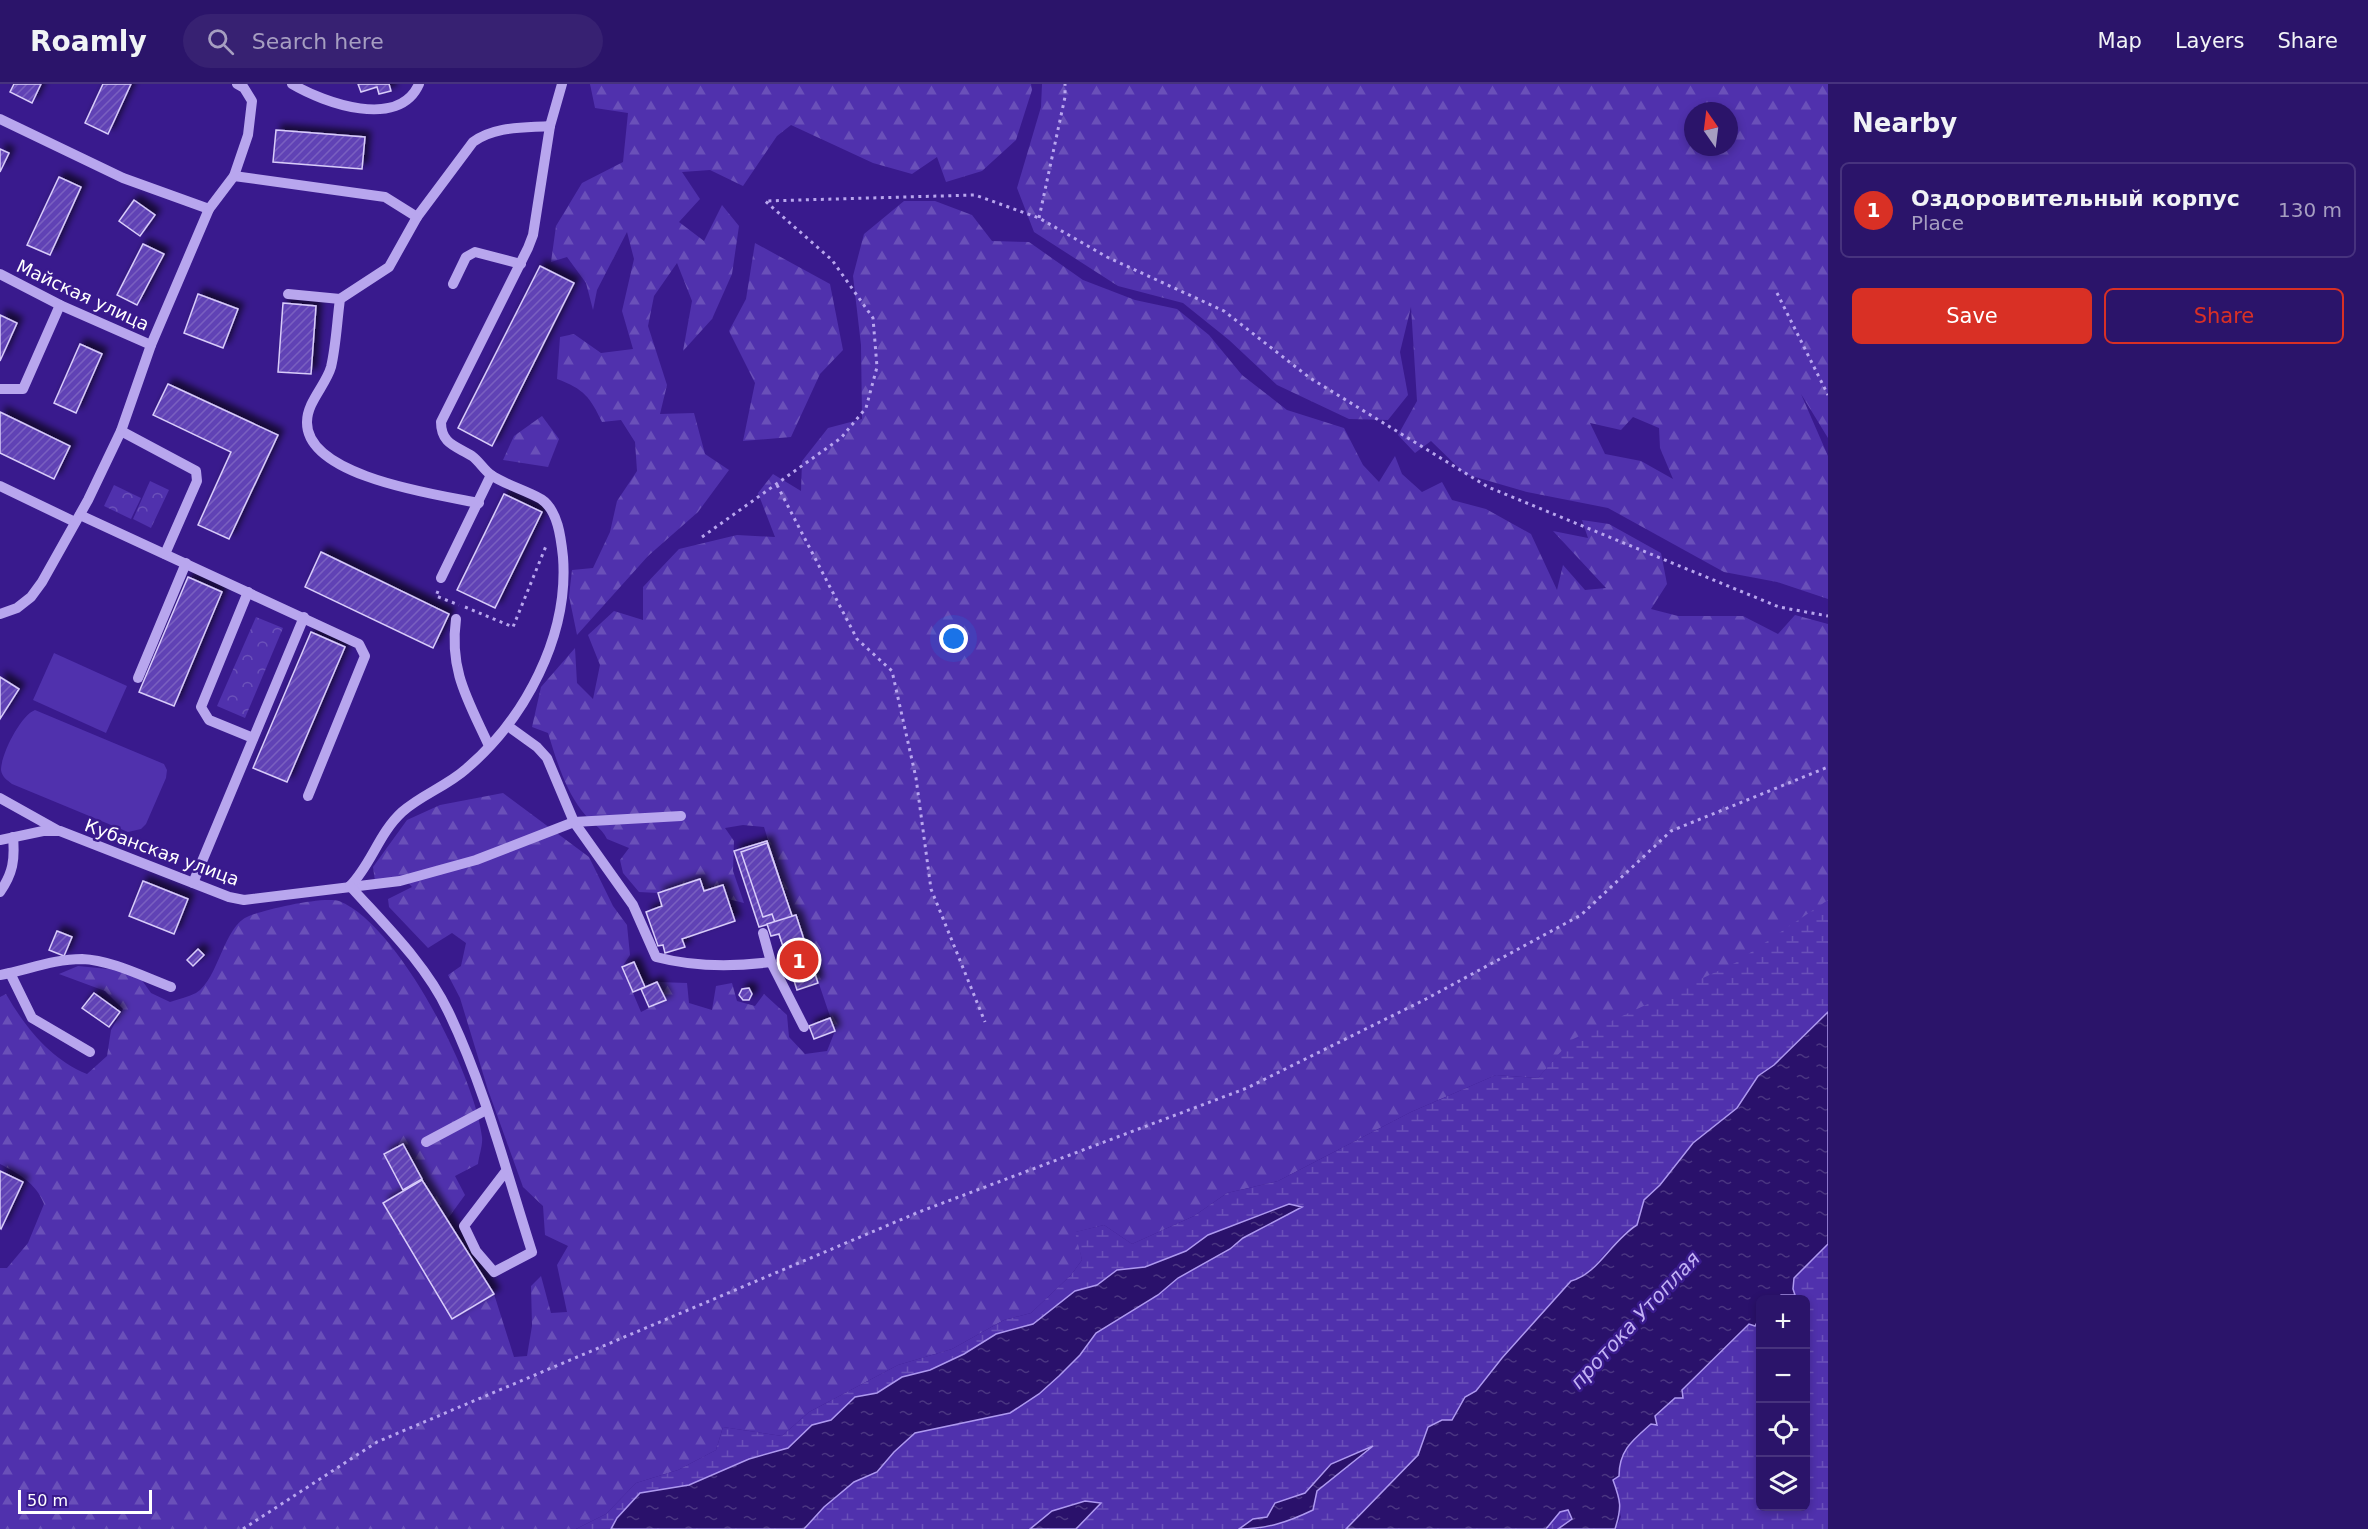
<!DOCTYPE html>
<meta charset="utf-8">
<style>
body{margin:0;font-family:"DejaVu Sans",sans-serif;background:#372172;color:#f1f3f6}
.controls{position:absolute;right:18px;bottom:18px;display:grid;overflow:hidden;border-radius:9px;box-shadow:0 3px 9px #0003}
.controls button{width:54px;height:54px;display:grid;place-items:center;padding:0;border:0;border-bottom:2px solid #47337e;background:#2b146a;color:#f1f3f6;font:30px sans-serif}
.compass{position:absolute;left:1684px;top:18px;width:54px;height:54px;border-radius:50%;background:#2b146a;box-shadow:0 3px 9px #0003;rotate:346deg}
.scale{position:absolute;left:18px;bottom:15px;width:134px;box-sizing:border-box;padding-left:6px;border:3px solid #fff;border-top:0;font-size:16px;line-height:21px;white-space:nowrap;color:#fff;-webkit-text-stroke:4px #391a8d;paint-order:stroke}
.you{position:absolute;left:954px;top:555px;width:21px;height:21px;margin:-15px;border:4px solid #fff;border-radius:50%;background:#1a73e8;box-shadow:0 0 0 9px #1a73e833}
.badge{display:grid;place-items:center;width:39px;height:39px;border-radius:50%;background:#d93025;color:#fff;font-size:20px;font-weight:700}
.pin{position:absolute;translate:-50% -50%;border:3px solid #fff;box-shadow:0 2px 6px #0006}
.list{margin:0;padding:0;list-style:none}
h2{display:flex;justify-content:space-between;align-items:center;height:78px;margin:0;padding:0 24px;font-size:26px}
h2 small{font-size:20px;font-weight:400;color:#a69ec1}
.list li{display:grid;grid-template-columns:39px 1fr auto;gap:18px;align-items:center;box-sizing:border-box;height:96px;margin:0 12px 12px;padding:0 12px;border:2px solid #47337e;border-radius:9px}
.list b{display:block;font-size:22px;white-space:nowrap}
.list p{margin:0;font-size:20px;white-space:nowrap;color:#a69ec1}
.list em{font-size:20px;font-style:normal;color:#a69ec1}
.actions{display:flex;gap:12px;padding:18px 24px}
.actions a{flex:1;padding:14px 0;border:2px solid #d93025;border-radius:9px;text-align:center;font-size:21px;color:#d93025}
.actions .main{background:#d93025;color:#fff}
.icon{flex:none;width:33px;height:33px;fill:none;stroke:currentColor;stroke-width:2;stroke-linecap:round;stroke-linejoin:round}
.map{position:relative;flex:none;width:1828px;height:1445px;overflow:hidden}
header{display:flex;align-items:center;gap:36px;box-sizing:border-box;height:84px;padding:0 30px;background:#2b146a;border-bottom:2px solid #47337e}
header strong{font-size:28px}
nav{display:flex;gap:33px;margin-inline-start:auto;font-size:21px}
.search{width:420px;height:54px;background:#372172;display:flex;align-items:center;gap:15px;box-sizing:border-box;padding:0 21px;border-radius:33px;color:#a69ec1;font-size:22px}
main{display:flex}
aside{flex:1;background:#2b146a}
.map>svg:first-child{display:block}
.grass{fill:#5031ad}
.forest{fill:url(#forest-firs);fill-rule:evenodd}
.wetland{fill:url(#wetland-marsh)}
.park{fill:url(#park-crowns)}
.water{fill:url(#water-ripples);stroke:#ae99f0;stroke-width:1.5}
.building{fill:url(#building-hatch);stroke:#d8ccfa;stroke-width:1.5;filter:url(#shadow)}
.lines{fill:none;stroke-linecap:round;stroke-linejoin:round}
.path{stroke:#b8a6ee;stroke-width:3;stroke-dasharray:3 4.5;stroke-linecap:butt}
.minor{stroke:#b8a6ee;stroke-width:10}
.labels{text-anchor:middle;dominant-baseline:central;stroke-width:5;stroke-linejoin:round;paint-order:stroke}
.street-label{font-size:18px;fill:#fff;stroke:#391a8d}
.water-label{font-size:20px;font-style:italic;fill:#c3b2f5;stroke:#391a8d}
</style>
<header>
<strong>Roamly</strong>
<div class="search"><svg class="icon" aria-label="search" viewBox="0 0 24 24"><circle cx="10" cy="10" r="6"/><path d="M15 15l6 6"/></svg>Search here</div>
<nav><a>Map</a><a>Layers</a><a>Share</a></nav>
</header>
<main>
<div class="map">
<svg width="1828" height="1445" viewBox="0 0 1828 1445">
<defs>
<pattern id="forest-firs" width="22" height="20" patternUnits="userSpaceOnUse" patternTransform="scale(1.5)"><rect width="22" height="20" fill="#5031ad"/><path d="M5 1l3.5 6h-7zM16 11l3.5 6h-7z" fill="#6a50b9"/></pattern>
<pattern id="wetland-marsh" width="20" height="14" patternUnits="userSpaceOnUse" patternTransform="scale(1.5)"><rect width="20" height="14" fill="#5031ad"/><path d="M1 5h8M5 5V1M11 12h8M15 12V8" fill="none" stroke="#6a50b9"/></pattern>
<pattern id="park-crowns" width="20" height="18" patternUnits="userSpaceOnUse" patternTransform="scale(1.5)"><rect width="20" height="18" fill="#5031ad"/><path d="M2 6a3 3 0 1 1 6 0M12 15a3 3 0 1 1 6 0" fill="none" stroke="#6a50b9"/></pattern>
<pattern id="water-ripples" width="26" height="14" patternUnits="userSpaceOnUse" patternTransform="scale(1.5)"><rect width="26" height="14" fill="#2a116b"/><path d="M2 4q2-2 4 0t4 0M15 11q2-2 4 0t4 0" fill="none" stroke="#4a3581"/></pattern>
<pattern id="building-hatch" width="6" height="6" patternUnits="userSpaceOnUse" patternTransform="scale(1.5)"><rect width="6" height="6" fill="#6143b5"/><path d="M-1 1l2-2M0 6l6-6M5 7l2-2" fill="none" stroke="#795fc0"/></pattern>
<filter id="shadow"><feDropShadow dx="5.5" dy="-5.5" stdDeviation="3" flood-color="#0009"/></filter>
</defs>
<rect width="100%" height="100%" fill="#391a8d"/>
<!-- grass -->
<g class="grass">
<path d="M 54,569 L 127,602 L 106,649 L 33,616 Z"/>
<path d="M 35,626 L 164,680 L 167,686 L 166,694 L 146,740 L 141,745 L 128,748 L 12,700 C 7,696 2,693 1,686 C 1,670 21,631 35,626 Z"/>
</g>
<!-- forest -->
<g class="forest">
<path d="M 590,0 L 1031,0 L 1032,6 L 1016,56 L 982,87 L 946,98 L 937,73 L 912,90 L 873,79 L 791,41 L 777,52 L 743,102 L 710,86 L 682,88 L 700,115 L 679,138 L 704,157 L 722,121 L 739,142 L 732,190 L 712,235 L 683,267 L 692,217 L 677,179 L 654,212 L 648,242 L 667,301 L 660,330 L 694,329 L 705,370 L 729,386 L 698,428 L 648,472 L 577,551 L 569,512 L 572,486 L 593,484 L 610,448 L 617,417 L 637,387 L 635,358 L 621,336 L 602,338 C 590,313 584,305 557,295 L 560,253 L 574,250 L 601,269 L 633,265 L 622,227 L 634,175 L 627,148 L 597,206 L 593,226 L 586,199 L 567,173 L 551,178 L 556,142 L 582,99 L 623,78 L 628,29 L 595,24 Z"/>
<path d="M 1042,0 L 1828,0 L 1828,354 L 1801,310 L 1828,372 L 1828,515 L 1777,498 L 1724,488 L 1608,424 L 1527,408 L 1465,390 L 1431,357 L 1415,369 L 1398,351 L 1417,317 L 1411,223 L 1400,268 L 1408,311 L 1388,336 L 1349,335 L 1277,301 L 1229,256 L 1183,219 L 1118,202 L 1034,148 L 1017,104 L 1041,23 ZM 1693,27 L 1729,27 L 1729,63 L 1693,63 ZM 1633,333 L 1659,344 L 1660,364 L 1673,395 L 1641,377 L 1605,370 L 1590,339 L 1621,346 Z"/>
<path d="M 904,117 L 935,117 L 972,131 L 992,157 L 1029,158 L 1083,196 L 1135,216 L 1177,225 L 1209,251 L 1242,291 L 1287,326 L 1344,344 L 1363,381 L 1379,398 L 1395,372 L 1402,390 L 1422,408 L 1442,398 L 1452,416 L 1486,425 L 1531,450 L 1557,506 L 1563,481 L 1585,506 L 1606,504 L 1553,447 L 1588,454 L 1582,436 L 1609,440 L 1661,469 L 1667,500 L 1651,525 L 1678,532 L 1743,532 L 1778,550 L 1795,531 L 1828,540 L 1828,928 L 1346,1445 L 1260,1445 L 1498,1041 L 1571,957 L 1538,994 L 1496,991 L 1411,1028 L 1278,1097 L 1227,1109 L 1194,1132 L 1132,1160 L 1104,1141 L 1076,1148 L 1082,1176 L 1071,1191 L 1031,1229 L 1004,1236 L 952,1265 L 898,1281 L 809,1328 L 782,1352 L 723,1343 L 716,1366 L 678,1386 L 636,1399 L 606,1430 L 576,1445 L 0,1445 L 0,1184 L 7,1184 L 28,1159 L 44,1120 C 36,1099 19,1090 0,1080 L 0,913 L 6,910 C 25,943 50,975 87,990 L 107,972 L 111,946 L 123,925 L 105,907 L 59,890 L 78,882 L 118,886 L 141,895 L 151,909 L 170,918 C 178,915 188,913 196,909 C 219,895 223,842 249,832 C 266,825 323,812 339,817 C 398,840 475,991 482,1053 C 483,1061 479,1071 478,1080 L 455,1092 L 465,1111 L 446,1137 L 403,1060 L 384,1070 L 403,1106 L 415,1100 L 383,1119 L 452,1234 L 494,1210 L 514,1273 L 527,1272 L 532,1242 L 531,1202 L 541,1192 L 551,1229 L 567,1228 L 557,1181 L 568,1162 L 545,1151 L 543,1122 L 523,1103 L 488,1006 L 460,914 L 448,891 L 461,882 L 466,859 L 452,849 L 428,864 L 389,823 L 388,815 L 412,803 L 402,792 L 375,797 L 373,783 L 407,736 L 440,721 L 503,709 L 589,773 L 613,822 L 627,841 L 630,871 L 622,883 L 641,928 L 665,916 L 657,898 L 687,899 L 689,919 L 712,926 L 716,902 L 732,899 L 737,917 L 755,922 L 764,910 L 787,931 L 789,953 L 805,970 L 827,967 L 835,947 L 796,832 L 792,833 L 764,743 L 743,741 L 725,744 L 734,757 L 733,787 L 744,819 L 728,815 L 723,801 L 704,807 L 699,795 L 658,809 L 639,808 L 623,789 L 620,776 L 629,764 L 607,755 C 601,743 590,738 582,727 C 565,705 556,675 548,649 L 532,643 L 541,603 L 575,564 L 577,599 L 593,615 L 600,581 L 588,551 L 614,527 L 643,536 L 643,503 L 679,465 L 737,451 L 775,453 L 758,409 L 773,390 L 801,407 L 802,377 L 828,344 L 862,335 L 861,261 L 853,192 L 864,150 Z"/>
<path d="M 755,159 L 830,200 L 843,266 L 820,290 L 791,353 L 743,357 L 755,299 L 729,247 L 746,215 Z"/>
<path d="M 542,332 L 559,355 L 548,383 L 503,376 L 514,352 Z"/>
</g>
<!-- wetland -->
<g class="wetland">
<path d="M 1828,816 L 1828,928 L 1774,981 L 1758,992 L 1737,1024 L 1693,1059 L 1660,1101 L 1644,1116 L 1637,1141 L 1624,1149 L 1583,1194 L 1502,1273 L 1476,1307 L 1465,1313 L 1452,1336 L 1442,1336 L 1428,1343 L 1418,1371 L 1346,1445 L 1260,1445 L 1317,1407 L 1370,1364 L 1331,1380 L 1305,1409 L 1275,1419 L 1267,1433 L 1253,1435 L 1239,1445 L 1076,1445 L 1085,1435 L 1052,1427 L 1030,1445 L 804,1445 L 824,1423 L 854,1398 L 877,1388 L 894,1368 L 915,1349 L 1010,1329 L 1039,1310 L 1059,1292 L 1080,1271 L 1096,1249 L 1158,1211 L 1178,1194 L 1230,1165 L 1243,1154 L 1301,1123 L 1290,1120 L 1208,1151 L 1186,1167 L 1145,1183 L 1117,1186 L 1097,1201 L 1075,1207 L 1033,1240 L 996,1250 L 964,1270 L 930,1286 L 902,1293 L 877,1309 L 855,1313 L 831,1336 L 812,1341 L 788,1364 L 749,1375 L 689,1401 L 640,1409 L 617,1434 L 611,1445 L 576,1445 L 606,1430 L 636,1399 L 678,1386 L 716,1366 L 723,1343 L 782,1352 L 809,1328 L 898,1281 L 952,1265 L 1004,1236 L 1031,1229 L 1071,1191 L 1082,1176 L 1075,1148 L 1104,1141 L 1132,1160 L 1194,1132 L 1227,1109 L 1278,1097 L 1411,1028 L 1496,991 L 1538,994 L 1571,956 L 1735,879 Z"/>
<path d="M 1828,1160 L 1828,1445 L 1615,1445 L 1621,1433 L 1613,1396 L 1619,1392 C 1619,1366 1633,1356 1651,1340 L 1657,1341 L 1655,1333 L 1749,1240 L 1755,1242 L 1760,1233 L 1760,1422 L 1806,1422 L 1806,1216 L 1779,1215 L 1781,1211 L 1793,1205 L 1794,1194 Z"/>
<path d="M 1569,1426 L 1572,1435 L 1558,1445 L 1546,1445 L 1560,1428 Z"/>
</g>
<!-- park -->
<g class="park">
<path d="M 150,397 L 169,406 L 151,444 L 133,435 Z"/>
<path d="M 114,401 L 141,414 L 131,435 L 104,422 Z"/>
<path d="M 256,533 L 283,544 L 245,634 L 217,622 Z"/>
</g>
<!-- water -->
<g class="water">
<path d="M 1828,928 L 1828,1160 L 1794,1194 L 1793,1205 L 1795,1211 L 1781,1211 L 1779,1215 L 1760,1216 L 1760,1233 L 1755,1242 L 1749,1240 L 1682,1306 L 1683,1314 L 1675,1314 L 1655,1332 L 1657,1341 L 1651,1340 C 1633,1356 1619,1366 1619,1392 L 1613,1396 C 1621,1418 1622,1423 1615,1445 L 1558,1445 L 1572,1435 L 1568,1426 L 1560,1428 L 1546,1445 L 1346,1445 L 1418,1371 L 1428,1343 L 1442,1336 L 1452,1336 L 1465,1313 L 1476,1307 L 1502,1274 L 1571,1197 C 1598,1190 1612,1156 1637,1141 L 1644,1116 L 1660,1101 L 1693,1059 L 1737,1024 L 1758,992 L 1774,981 Z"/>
<path d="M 1289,1120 L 1302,1123 L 1243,1154 L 1230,1165 L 1178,1194 L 1158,1211 L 1096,1249 L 1080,1271 L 1059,1292 L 1039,1310 L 1010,1329 L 915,1349 L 894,1368 L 877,1388 L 854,1398 L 824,1423 L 804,1445 L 611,1445 L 617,1434 L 640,1409 L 689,1401 L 749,1375 L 788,1364 L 812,1341 L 831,1336 L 855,1313 L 877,1309 L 902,1293 L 930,1286 L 964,1270 L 996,1250 L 1033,1240 L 1075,1207 L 1097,1201 L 1117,1186 L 1145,1183 L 1186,1167 L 1208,1151 Z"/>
<path d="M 1373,1362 L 1317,1407 L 1313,1426 C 1288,1438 1267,1445 1239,1445 L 1253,1435 L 1267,1433 L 1275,1419 L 1305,1409 L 1331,1380 Z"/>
<path d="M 1085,1417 L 1101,1419 L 1076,1445 L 1030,1445 L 1052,1427 Z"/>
</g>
<!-- building -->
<g class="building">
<path d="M 14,0 L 41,0 L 32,19 L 10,8 Z"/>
<path d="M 103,0 L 131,0 L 108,50 L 85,39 Z"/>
<path d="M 358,0 L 389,0 L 391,7 L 379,10 L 377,3 L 361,8 Z"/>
<path d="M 276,46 L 365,53 L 362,85 L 273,78 Z"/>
<path d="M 0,65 L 9,69 L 0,88 Z"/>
<path d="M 59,93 L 81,103 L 50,171 L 27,161 Z"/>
<path d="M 134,116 L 155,131 L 140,152 L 119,137 Z"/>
<path d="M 143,160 L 164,170 L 137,221 L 117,211 Z"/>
<path d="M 540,182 L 574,199 L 492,362 L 458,344 Z"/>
<path d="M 198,210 L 238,225 L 223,264 L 184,249 Z"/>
<path d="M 283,219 L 316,222 L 311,290 L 278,288 Z"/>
<path d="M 0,231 L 17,239 L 0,277 Z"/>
<path d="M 80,260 L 102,270 L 76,329 L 54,319 Z"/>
<path d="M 168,300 L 278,351 L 229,455 L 198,441 L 231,368 L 153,331 Z"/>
<path d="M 0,328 L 70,362 L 54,395 L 0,369 Z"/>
<path d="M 504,410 L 542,428 L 495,524 L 457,506 Z"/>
<path d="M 321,468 L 449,530 L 433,564 L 305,503 Z"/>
<path d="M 188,493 L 222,508 L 174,622 L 139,608 Z"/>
<path d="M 311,548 L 345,563 L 287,698 L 253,684 Z"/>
<path d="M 0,593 L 19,605 L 0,635 Z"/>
<path d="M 767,757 L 792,833 L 759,843 L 734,767 Z"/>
<path d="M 767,759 L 812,890 L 795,896 L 772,830 L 763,833 L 741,768 Z"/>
<path d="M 700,795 L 704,807 L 723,801 L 735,837 L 682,855 L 685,863 L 665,869 L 663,861 L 658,862 L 646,828 L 662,822 L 658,809 Z"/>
<path d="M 143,797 L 188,815 L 174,850 L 129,832 Z"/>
<path d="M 796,831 L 818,899 L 797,906 L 779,850 L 771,852 L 767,840 Z"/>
<path d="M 57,847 L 72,853 L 64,872 L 49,866 Z"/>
<path d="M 198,865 L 204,871 L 193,882 L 187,876 Z"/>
<path d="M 634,878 L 645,903 L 633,908 L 622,883 Z"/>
<path d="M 657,898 L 666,916 L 649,923 L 641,905 Z"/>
<path d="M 749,904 L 752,910 L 749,916 L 743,916 L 739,911 L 742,905 Z"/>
<path d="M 94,909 L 120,928 L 109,943 L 82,924 Z"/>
<path d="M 830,934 L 835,947 L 814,955 L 809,942 Z"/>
<path d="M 403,1060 L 422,1095 L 403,1106 L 384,1070 Z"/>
<path d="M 0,1087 L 23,1098 L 1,1145 L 0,1144 Z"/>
<path d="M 422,1096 L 494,1210 L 452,1235 L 383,1119 Z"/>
</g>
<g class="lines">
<!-- path -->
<g class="path">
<path d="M 1039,134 L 1065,13 L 1065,0"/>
<path d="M 1777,209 L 1828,311"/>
<path d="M 777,401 L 857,555 L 892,587 L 916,694 L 931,805 L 985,938"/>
<path d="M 702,453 L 841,354 L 866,324 L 877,283 L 873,234 L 832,176 L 765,117 L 975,111 L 1039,134 L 1107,173 L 1224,227 L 1310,294 L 1488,403 L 1779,523 L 1828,532"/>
<path d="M 438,507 L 436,512 L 459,521"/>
<path d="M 465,523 L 513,543 L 546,462"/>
<path d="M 243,1445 L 377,1358 L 919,1128 L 1247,1004 L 1426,915 L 1581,831 L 1671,747 L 1828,683"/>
</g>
<!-- minor -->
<g class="minor">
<path d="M 292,0 C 324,19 399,46 419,0"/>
<path d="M 0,35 L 123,94 L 209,125"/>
<path d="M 234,92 L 385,113 L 417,133"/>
<path d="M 0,190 L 60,221 L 151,261"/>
<path d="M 453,200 L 466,173 L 475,168 L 521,180"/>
<path d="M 288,210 L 340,215"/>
<path d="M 0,305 L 23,305 L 60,221"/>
<path d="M 121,347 L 196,387 L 197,397 L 165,470"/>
<path d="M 0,402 L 75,438"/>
<path d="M 479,419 C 439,411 306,393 307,338 C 307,318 326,301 331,283 C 336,262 337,237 340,215 L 389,183 L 417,133 L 473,58 C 495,42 523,44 550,42"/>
<path d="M 80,431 L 359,560 L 365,572 L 308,712"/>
<path d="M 441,494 L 491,391"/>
<path d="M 248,508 L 201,623 L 209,636 L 253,654"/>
<path d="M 0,530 L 17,524 L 31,513 L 42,498 L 88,416 L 121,347 L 151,261 L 209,125 L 234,92 L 248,51 L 252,17 L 244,4 L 237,0"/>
<path d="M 456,535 C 449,587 468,616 489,662"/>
<path d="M 138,594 L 186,479"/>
<path d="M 508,642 L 537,663 L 547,674 L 574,738 L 633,821 L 656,873 C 694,883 733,883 771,878"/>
<path d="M 0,714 L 59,747"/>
<path d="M 0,756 L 43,747 L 60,747 L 229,813 L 244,816 L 400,797 L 476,776 L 574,738 L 681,732"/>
<path d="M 193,799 L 304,533"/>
<path d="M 350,802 C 371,781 379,749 402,728 C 421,711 447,702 466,685 C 525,635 569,552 563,473 C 561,454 558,426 541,415 C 525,406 506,401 491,391 C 484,386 479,377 472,372 C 456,362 441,360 441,338 L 528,164 L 533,151 L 550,42 L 562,0"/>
<path d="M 350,802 C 385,841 425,879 448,927 C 484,1001 507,1090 532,1168 L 494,1188 L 476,1167 L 464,1142 L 506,1087"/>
<path d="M 0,808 C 13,789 15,776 13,753"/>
<path d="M 763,849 L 771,878 L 804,943"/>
<path d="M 10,889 L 32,934 L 90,968"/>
<path d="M 0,891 C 27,886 54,875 82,875 C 111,876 144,893 171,903"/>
<path d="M 426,1058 L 486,1026"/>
</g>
</g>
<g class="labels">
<!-- street labels -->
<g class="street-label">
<text transform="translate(83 211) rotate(25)">Майская улица</text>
<text transform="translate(162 768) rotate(20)">Кубанская улица</text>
</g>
<!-- water labels -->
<g class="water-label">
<text transform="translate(1635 1236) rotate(-47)">протока Утоплая</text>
</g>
</g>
</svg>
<div class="controls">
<button>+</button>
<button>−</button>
<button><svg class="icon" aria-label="locate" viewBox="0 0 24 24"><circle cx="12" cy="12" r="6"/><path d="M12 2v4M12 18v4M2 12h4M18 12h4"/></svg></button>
<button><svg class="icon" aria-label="layers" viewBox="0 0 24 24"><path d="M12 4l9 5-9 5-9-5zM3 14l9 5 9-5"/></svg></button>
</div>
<svg class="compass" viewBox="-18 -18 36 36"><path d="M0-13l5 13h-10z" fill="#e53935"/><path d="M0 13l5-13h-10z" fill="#a69ec1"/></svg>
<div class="scale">50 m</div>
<div class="you"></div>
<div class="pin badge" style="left:799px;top:876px">1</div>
</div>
<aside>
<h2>Nearby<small></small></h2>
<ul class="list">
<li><span class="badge">1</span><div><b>Оздоровительный корпус</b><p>Place</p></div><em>130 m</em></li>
</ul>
<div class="actions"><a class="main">Save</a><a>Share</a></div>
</aside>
</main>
